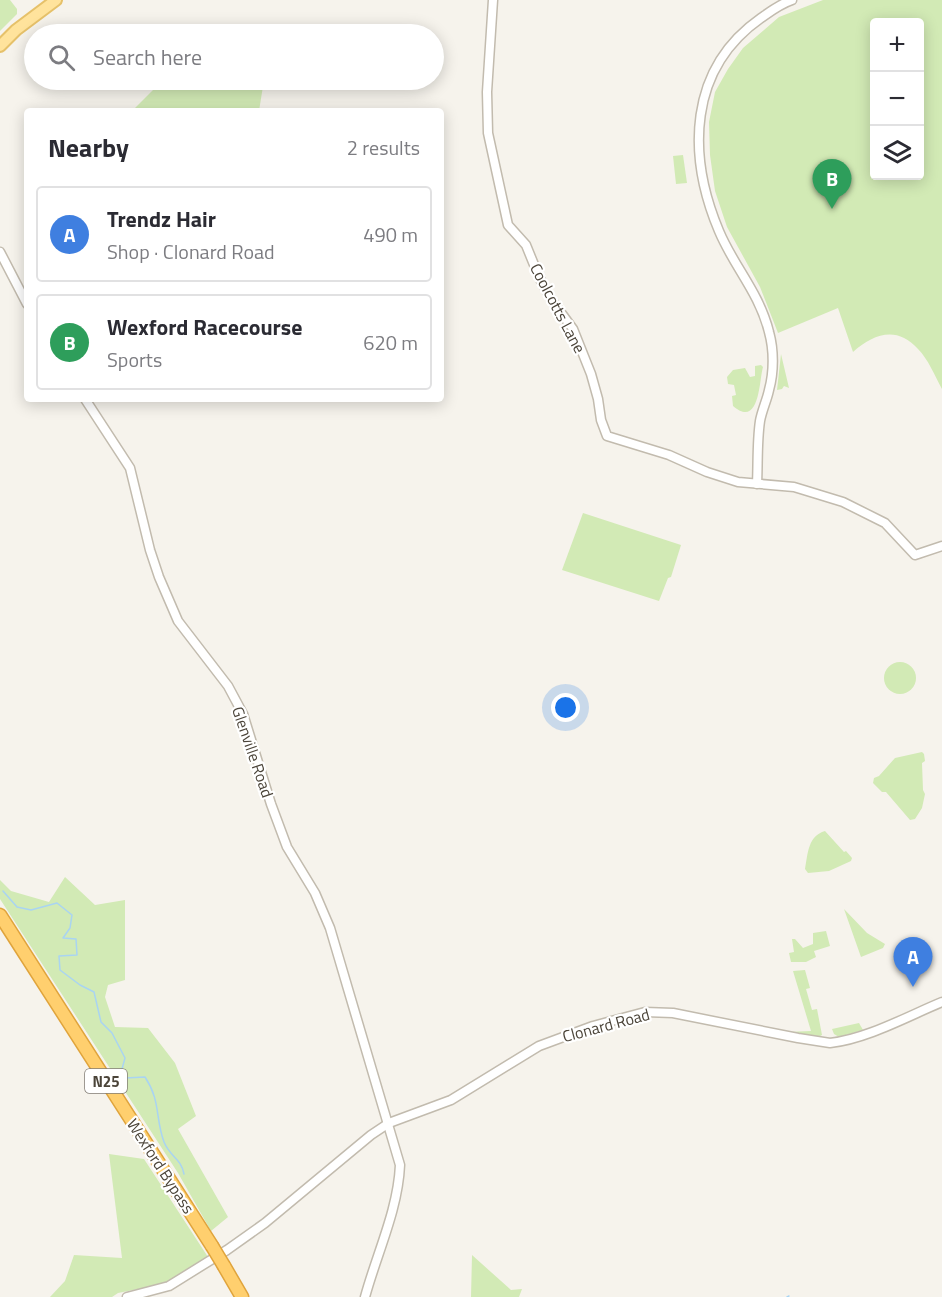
<!DOCTYPE html>
<meta charset="utf-8">
<style>
body{margin:0;font-family:"Titillium Web",sans-serif;background:#f2f2f3;color:#2b2b33}
.controls{position:absolute;right:18px;top:18px;display:grid;overflow:hidden;border-radius:6px;box-shadow:0 3px 15px #0003}
.controls button{width:54px;height:54px;display:grid;place-items:center;padding:0;border:0;border-bottom:2px solid #e1e1e2;background:#fff;color:#2b2b33;font:30px sans-serif}
.you{position:absolute;left:566px;top:708px;width:21px;height:21px;margin:-15px;border:4px solid #fff;border-radius:50%;background:#1a73e8;box-shadow:0 0 0 9px #1a73e833}
.badge{display:grid;place-items:center;width:39px;height:39px;border-radius:50%;background:#fc3f1d;color:#fff;font-size:20px;font-weight:700}
.pin{position:absolute;translate:-50% -50px;filter:drop-shadow(0 2px 3px #0008)}
.pin::after{content:'';position:absolute;top:32px;width:21px;height:18px;background:inherit;clip-path:polygon(0 0,100% 0,50% 100%)}
.list{margin:0;padding:0;list-style:none}
h2{display:flex;justify-content:space-between;align-items:center;height:78px;margin:0;padding:0 24px;font-size:26px}
h2 small{font-size:20px;font-weight:400;color:#7c7c81}
.list li{display:grid;grid-template-columns:39px 1fr auto;gap:18px;align-items:center;box-sizing:border-box;height:96px;margin:0 12px 12px;padding:0 12px;border:2px solid #e1e1e2;border-radius:6px}
.list b{display:block;font-size:22px;white-space:nowrap}
.list p{margin:0;font-size:20px;white-space:nowrap;color:#7c7c81}
.list em{font-size:20px;font-style:normal;color:#7c7c81}
.icon{flex:none;width:33px;height:33px;fill:none;stroke:currentColor;stroke-width:2;stroke-linecap:round;stroke-linejoin:round}
.map{position:relative;flex:none;width:942px;height:1297px;overflow:hidden}
.search{position:absolute;background:#fff;box-shadow:0 3px 15px #0003;left:24px;top:24px;width:420px;height:66px;display:flex;align-items:center;gap:15px;box-sizing:border-box;padding:0 21px;border-radius:33px;color:#7c7c81;font-size:22px}
.panel{position:absolute;background:#fff;box-shadow:0 3px 15px #0003;left:24px;top:108px;width:420px;height:294px;border-radius:6px}
.map>svg:first-child{display:block}
.green{fill:#d2eab5;fill-rule:evenodd}
.lines{fill:none;stroke-linecap:round;stroke-linejoin:round}
.stream{stroke:#a9d4f2;stroke-width:1.5}
.minor-casing{stroke:#c2bbae;stroke-width:11}
.major-casing{stroke:#e6c16a;stroke-width:14}
.highway-casing{stroke:#e0a43c;stroke-width:15}
.minor{stroke:#fff;stroke-width:8}
.major{stroke:#ffe39c;stroke-width:10}
.highway{stroke:#ffcf6e;stroke-width:12}
.highway-bridge-casing{stroke:#e0a43c;stroke-width:15;stroke-linecap:butt}
.highway-bridge{stroke:#ffcf6e;stroke-width:12}
.labels{text-anchor:middle;dominant-baseline:central;stroke-width:4.5;stroke-linejoin:round;paint-order:stroke}
.shield{fill:#fff;stroke:#817c74;stroke-width:1.5}
.shield-label{font-size:15px;font-weight:bold;fill:#4b4439}
.street-label{font-size:16px;fill:#4b4439;stroke:#fff}
</style>
<div class="map">
<svg width="942" height="1297" viewBox="0 0 942 1297">
<rect width="100%" height="100%" fill="#f6f3ec"/>
<!-- green -->
<g class="green">
<path d="M 0,0 L 10,0 L 17,9 L 17,14 L 0,31 Z"/>
<path d="M 823,0 L 942,0 L 942,389 C 935,376 928,359 918,349 C 897,325 873,334 853,352 L 838,308 L 778,333 L 760,287 L 727,227 L 715,191 L 710,155 L 709,122 L 715,92 L 728,69 L 743,48 L 779,17 ZM 874,22 L 920,22 L 920,176 L 874,176 Z"/>
<path d="M 158,80 L 264,80 L 259,111 L 132,111 L 157,86 Z"/>
<path d="M 683,155 L 687,183 L 676,184 L 673,156 Z"/>
<path d="M 781,354 L 789,388 L 784,386 L 782,389 L 777,390 Z"/>
<path d="M 761,365 L 763,367 C 759,380 760,429 733,406 L 732,396 L 736,395 L 734,385 L 728,384 L 727,377 L 733,370 L 745,368 L 750,377 L 755,376 L 755,366 Z"/>
<path d="M 583,513 L 681,545 L 671,577 L 668,578 L 659,601 L 562,570 Z"/>
<circle cx="900" cy="678" r="16"/>
<path d="M 922,752 L 924,754 L 925,761 L 922,763 L 923,790 L 925,794 L 922,808 L 915,819 L 910,820 L 886,792 L 882,792 L 873,783 L 874,778 L 879,776 L 895,758 Z"/>
<path d="M 825,831 L 844,852 L 846,851 L 852,858 L 851,861 L 829,871 L 808,873 L 805,869 C 808,853 808,836 825,831 Z"/>
<path d="M 65,877 L 95,905 L 125,900 L 125,980 L 108,985 L 105,997 L 115,1027 L 148,1028 L 175,1063 L 196,1116 L 178,1129 L 228,1217 L 211,1231 L 178,1173 L 0,899 L 0,880 L 11,891 L 49,902 Z"/>
<path d="M 844,909 L 867,933 L 885,944 L 883,948 L 861,957 Z"/>
<path d="M 826,931 L 830,946 L 814,951 L 816,957 L 806,962 L 791,962 L 789,953 L 794,952 L 792,939 L 795,939 L 803,948 L 813,944 L 813,933 Z"/>
<path d="M 805,970 L 810,988 L 806,989 L 812,1010 L 817,1009 L 822,1035 L 818,1037 L 787,1032 L 811,1031 L 793,971 Z"/>
<path d="M 859,1023 L 863,1030 L 839,1037 L 834,1034 L 832,1029 Z"/>
<path d="M 109,1154 L 144,1159 L 208,1257 L 163,1284 L 118,1293 L 112,1297 L 50,1297 L 65,1281 L 74,1255 L 122,1258 Z"/>
<path d="M 472,1255 L 511,1290 L 522,1289 L 519,1297 L 471,1297 Z"/>
</g>
<g class="lines">
<!-- stream -->
<g class="stream">
<path d="M 3,891 L 17,907 L 31,910 L 57,903 L 72,915 L 70,928 L 63,938 L 76,939 L 77,955 L 59,956 L 60,970 L 80,985 L 94,992 L 101,1022 L 112,1033 L 125,1058 L 122,1069 L 125,1078 L 145,1077 C 161,1101 155,1118 164,1142 C 170,1157 181,1158 184,1174"/>
<path d="M 787,1297 L 789,1296"/>
</g>
<!-- minor casing -->
<g class="minor-casing">
<g id="minor">
<path d="M 493,0 L 487,92 L 488,133 L 508,225 L 526,245 L 539,277 L 551,299 L 573,329 L 591,374 L 598,399 L 601,420 L 607,436 L 669,455 L 707,472 L 738,482 L 794,487 L 843,502 L 885,523 L 915,555 L 942,546"/>
<path d="M 0,252 L 27,304"/>
<path d="M 85,399 L 130,468 L 150,550 L 159,577 L 178,621 L 228,686 L 243,714 L 271,804 L 287,847 L 315,893 L 330,928 L 400,1165 C 398,1210 377,1253 365,1297"/>
<path d="M 757,484 C 758,463 757,441 760,421 C 762,410 767,400 769,390 C 774,372 774,350 769,332 C 759,292 734,267 719,231 C 687,155 688,69 761,18 C 771,11 780,4 792,0"/>
<path d="M 127,1297 L 169,1286 L 227,1250 L 265,1223 L 371,1135 L 389,1123 L 451,1100 L 539,1046 L 593,1026 L 645,1012 L 673,1013 L 798,1038 L 830,1043 C 867,1039 908,1016 942,1002"/>
</g>
</g>
<!-- major casing -->
<g class="major-casing">
<path id="major" d="M 0,46 L 16,30 L 56,0"/>
</g>
<!-- highway casing -->
<g class="highway-casing">
<g id="highway">
<path d="M 0,915 L 212,1246"/>
<path d="M 224,1266 L 242,1297"/>
</g>
</g>
<!-- minor -->
<use href="#minor" class="minor"/>
<!-- major -->
<use href="#major" class="major"/>
<!-- highway -->
<use href="#highway" class="highway"/>
<!-- highway-bridge casing -->
<g class="highway-bridge-casing">
<path id="highway-bridge" d="M 212,1246 L 224,1266"/>
</g>
<!-- highway-bridge -->
<use href="#highway-bridge" class="highway-bridge"/>
</g>
<g class="labels">
<!-- shield labels -->
<rect class="shield" x="85" y="1069" width="42" height="24" rx="4.5"/>
<g class="shield-label">
<text x="106" y="1081">N25</text>
</g>
<!-- street labels -->
<g class="street-label">
<text transform="translate(558 308) rotate(62)">Coolcotts Lane</text>
<text transform="translate(253 752) rotate(71)">Glenville Road</text>
<text transform="translate(606 1025) rotate(-15)">Clonard Road</text>
<text transform="translate(161 1166) rotate(57)">Wexford Bypass</text>
</g>
</g>
</svg>
<div class="controls">
<button>+</button>
<button>−</button>
<button><svg class="icon" aria-label="layers" viewBox="0 0 24 24"><path d="M12 4l9 5-9 5-9-5zM3 14l9 5 9-5"/></svg></button>
</div>
<div class="you"></div>
<div class="pin badge" style="left:913px;top:987px;background:#3f7fe0">A</div>
<div class="pin badge" style="left:832px;top:209px;background:#2e9e5b">B</div>
<div class="search"><svg class="icon" aria-label="search" viewBox="0 0 24 24"><circle cx="10" cy="10" r="6"/><path d="M15 15l6 6"/></svg>Search here</div>
<section class="panel">
<h2>Nearby<small>2 results</small></h2>
<ul class="list">
<li><span class="badge" style="background:#3f7fe0">A</span><div><b>Trendz Hair</b><p>Shop · Clonard Road</p></div><em>490 m</em></li>
<li><span class="badge" style="background:#2e9e5b">B</span><div><b>Wexford Racecourse</b><p>Sports</p></div><em>620 m</em></li>
</ul>
</section>
</div>
